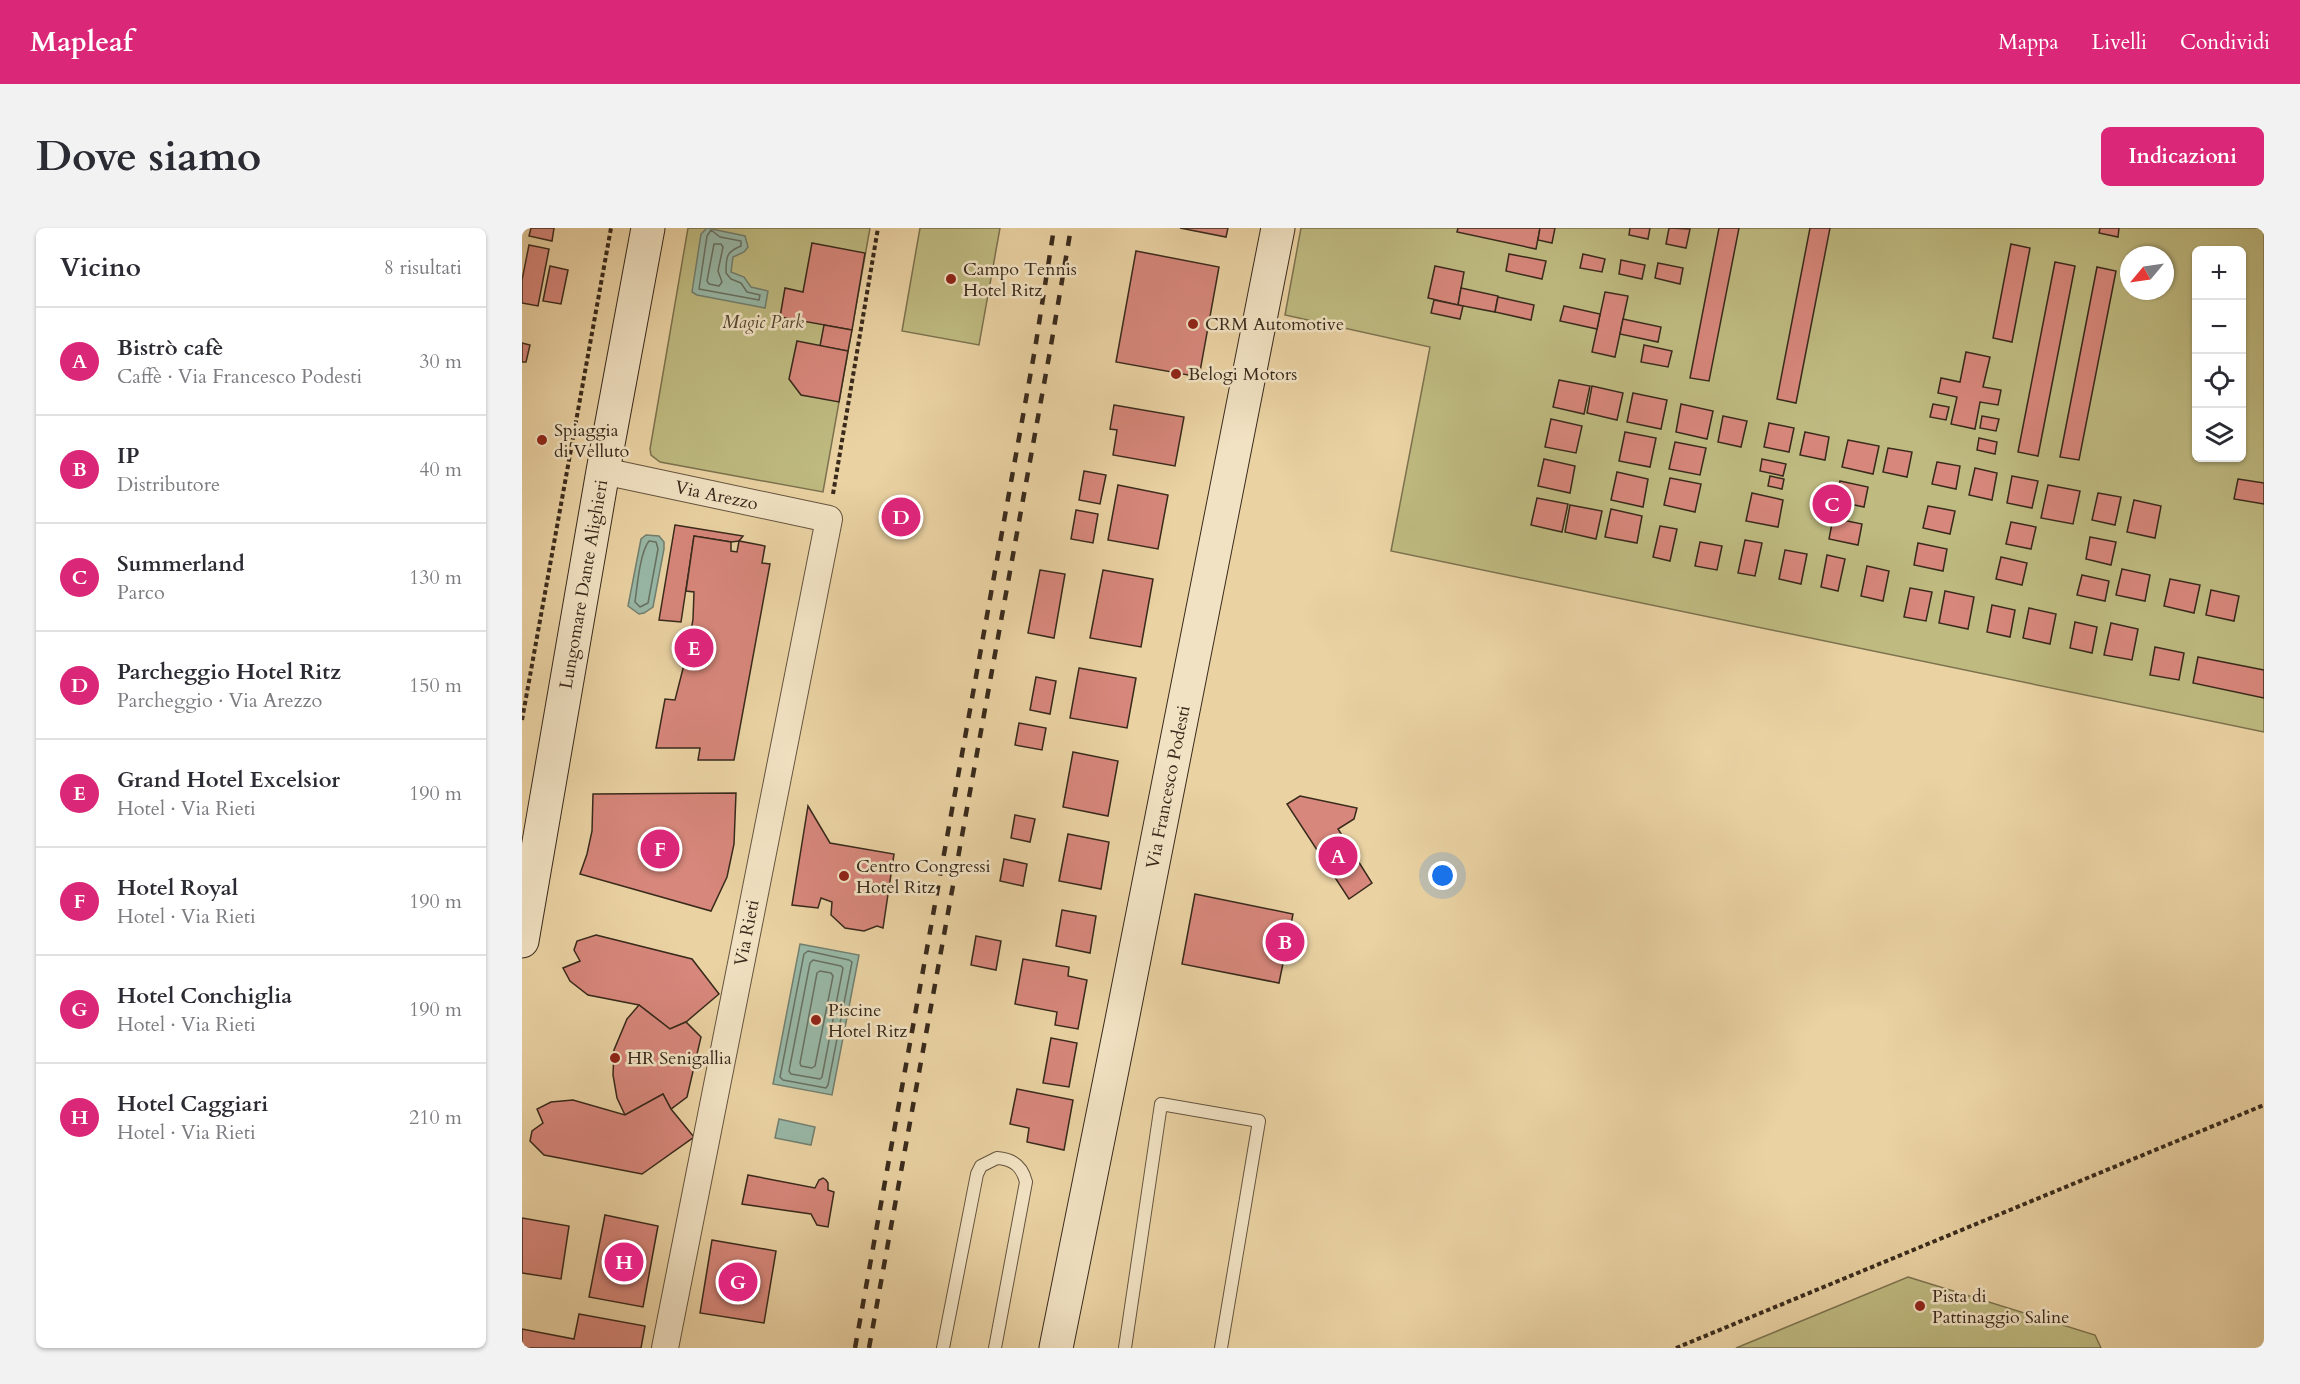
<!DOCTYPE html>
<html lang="it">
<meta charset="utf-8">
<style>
body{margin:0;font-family:Cardo,serif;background:#f2f2f3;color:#2b2b33}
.controls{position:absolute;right:18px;top:18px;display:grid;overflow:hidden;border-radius:9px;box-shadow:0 2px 4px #0004}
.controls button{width:54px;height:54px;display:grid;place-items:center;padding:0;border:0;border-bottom:2px solid #e1e1e2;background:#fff;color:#2b2b33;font:30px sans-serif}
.compass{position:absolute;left:1598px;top:18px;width:54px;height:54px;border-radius:50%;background:#fff;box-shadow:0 2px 4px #0004;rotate:241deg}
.you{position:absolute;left:921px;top:648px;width:21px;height:21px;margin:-15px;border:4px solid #fff;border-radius:50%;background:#1a73e8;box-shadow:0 0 0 9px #1a73e833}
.badge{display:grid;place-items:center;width:39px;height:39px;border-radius:50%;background:#db2777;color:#fff;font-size:20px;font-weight:700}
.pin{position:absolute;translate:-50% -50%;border:3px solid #fff;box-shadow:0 2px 6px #0006}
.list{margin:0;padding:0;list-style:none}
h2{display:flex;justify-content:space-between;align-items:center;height:78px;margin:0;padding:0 24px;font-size:26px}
h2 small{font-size:20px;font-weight:400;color:#7c7c81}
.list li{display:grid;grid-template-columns:39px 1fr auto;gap:18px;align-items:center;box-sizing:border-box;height:108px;padding:0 24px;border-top:2px solid #e1e1e2}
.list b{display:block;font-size:22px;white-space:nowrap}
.list p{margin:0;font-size:20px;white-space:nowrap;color:#7c7c81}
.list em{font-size:20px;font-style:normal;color:#7c7c81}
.icon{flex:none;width:33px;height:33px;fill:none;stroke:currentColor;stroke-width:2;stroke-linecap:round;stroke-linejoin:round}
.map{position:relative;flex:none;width:1742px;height:1120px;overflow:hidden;border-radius:9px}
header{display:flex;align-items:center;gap:36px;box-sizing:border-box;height:84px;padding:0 30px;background:#db2777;color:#fff}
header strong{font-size:28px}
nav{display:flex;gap:33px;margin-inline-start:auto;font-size:21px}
.intro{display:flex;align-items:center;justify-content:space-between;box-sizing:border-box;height:144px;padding:0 36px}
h1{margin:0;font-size:42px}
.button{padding:15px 27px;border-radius:9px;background:#db2777;color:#fff;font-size:21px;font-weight:700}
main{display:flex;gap:36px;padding:0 36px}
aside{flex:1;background:#fff;border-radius:9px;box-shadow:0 2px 4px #0004}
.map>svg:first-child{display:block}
.green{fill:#beba80;stroke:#7c724e;stroke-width:1.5;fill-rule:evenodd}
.water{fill:#98b8a7;stroke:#727f6f;stroke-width:1.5}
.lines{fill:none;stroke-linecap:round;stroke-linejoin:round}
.shore{stroke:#687162;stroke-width:1.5}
.building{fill:#d7877b;stroke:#392a1c;stroke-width:1.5}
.lane-casing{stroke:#65543e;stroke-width:14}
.street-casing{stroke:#65543e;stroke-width:28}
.secondary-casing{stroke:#392a1c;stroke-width:35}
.path{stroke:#392a1c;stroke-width:4;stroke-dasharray:4.5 3;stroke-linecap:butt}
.lane{stroke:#f1e2c3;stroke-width:12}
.street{stroke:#f1e2c3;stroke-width:26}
.secondary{stroke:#f1e2c3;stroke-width:33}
.rail{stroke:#392a1c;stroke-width:4.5;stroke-dasharray:10 10;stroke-linecap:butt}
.poi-dot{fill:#8f2418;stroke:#f1e2c3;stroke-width:2}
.labels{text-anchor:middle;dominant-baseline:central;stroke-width:5;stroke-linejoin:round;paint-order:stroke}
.poi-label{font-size:18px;fill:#392a1c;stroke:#f1e2c3;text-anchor:start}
.park-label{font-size:18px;font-style:italic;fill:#544730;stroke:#f1e2c3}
.street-label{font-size:18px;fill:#392a1c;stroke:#f1e2c3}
</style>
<header>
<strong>Mapleaf</strong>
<nav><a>Mappa</a><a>Livelli</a><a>Condividi</a></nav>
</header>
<div class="intro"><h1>Dove siamo</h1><a class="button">Indicazioni</a></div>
<main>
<aside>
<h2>Vicino<small>8 risultati</small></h2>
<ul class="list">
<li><span class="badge">A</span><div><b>Bistrò cafè</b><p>Caffè · Via Francesco Podesti</p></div><em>30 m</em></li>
<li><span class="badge">B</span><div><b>IP</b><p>Distributore</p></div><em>40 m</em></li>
<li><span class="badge">C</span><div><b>Summerland</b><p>Parco</p></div><em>130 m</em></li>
<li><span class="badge">D</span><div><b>Parcheggio Hotel Ritz</b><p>Parcheggio · Via Arezzo</p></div><em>150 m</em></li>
<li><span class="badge">E</span><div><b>Grand Hotel Excelsior</b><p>Hotel · Via Rieti</p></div><em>190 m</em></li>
<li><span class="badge">F</span><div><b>Hotel Royal</b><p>Hotel · Via Rieti</p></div><em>190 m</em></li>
<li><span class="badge">G</span><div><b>Hotel Conchiglia</b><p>Hotel · Via Rieti</p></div><em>190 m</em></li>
<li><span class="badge">H</span><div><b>Hotel Caggiari</b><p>Hotel · Via Rieti</p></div><em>210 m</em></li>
</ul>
</aside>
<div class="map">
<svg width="1742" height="1120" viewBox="0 0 1742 1120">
<rect width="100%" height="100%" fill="#ead2a3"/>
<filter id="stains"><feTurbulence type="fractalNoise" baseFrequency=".00333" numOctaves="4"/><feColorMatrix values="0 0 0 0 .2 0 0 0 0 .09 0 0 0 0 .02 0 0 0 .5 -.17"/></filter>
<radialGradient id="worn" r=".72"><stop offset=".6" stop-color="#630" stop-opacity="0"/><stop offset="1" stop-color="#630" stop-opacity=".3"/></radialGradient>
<!-- green -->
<g class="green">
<path d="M 166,0 L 348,0 L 301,264 L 138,234 L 129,227 L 128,221 Z"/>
<path d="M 398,0 L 478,0 L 457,117 L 380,103 Z"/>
<path d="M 779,0 L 1742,0 L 1742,504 L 869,323 L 908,119 L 763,87 ZM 1674,22 L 1720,22 L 1720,230 L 1674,230 ZM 1607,27 L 1643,27 L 1643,63 L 1607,63 Z"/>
<path d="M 1386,1049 L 1573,1107 L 1579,1120 L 1214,1120 Z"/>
</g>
<!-- water -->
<g class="water">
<path d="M 185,0 L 223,8 L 226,19 L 222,24 L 211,29 L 209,44 L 222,49 L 229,59 L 246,63 L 243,80 L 175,67 L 170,64 L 179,6 Z"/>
<path d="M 124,307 L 137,308 L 142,314 L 142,321 L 131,379 L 122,385 L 117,386 L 106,378 L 119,311 Z"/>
<path d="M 278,716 L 337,727 L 310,867 L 251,856 Z"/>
<path d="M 257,891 L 293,899 L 289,917 L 253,910 Z"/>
</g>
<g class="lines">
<!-- shore -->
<g class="shore">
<path d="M 189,2 L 198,9 L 219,13 L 219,18 C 204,24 204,29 204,45 L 209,51 L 219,55 L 225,64 L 238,67 L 237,72 L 177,61 L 185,8 Z"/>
<path d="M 192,16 L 199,16 L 201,19 L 196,43 L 200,54 L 197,58 L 187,56 L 185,53 Z"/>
<path d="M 127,313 L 134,314 L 136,321 L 126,375 L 118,379 L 113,374 C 115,359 118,324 127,313 Z"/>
<path d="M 286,723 L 327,732 L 330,734 L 306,857 L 304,860 L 261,852 L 258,849 L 282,726 Z"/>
<path d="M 291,732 L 319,738 L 321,740 L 300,849 L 298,851 L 269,846 L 267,843 L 288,735 Z"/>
<path d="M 298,743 L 309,745 L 311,748 L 293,838 L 290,840 L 279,838 L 278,835 L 295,745 Z"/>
</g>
</g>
<!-- building -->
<g class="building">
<path d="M 9,0 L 32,0 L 30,13 L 7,8 Z"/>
<path d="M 658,0 L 706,0 L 704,9 Z"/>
<path d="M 936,0 L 1018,0 L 1014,21 L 935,4 Z"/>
<path d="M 1018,0 L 1033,0 L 1030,15 L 1016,12 Z"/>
<path d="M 1108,0 L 1128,0 L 1126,11 L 1107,7 Z"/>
<path d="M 1147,0 L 1168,1 L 1164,20 L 1144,16 Z"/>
<path d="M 1197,0 L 1217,0 L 1187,153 L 1168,150 Z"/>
<path d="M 1288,0 L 1308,0 L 1274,175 L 1255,171 Z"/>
<path d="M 1578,0 L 1597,0 L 1596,9 L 1577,5 Z"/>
<path d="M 290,15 L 343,25 L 330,102 L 258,89 L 263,60 L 281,64 Z"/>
<path d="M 1489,16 L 1508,20 L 1490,114 L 1471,110 Z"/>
<path d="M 7,17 L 27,21 L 16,78 L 0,75 L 0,52 Z"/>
<path d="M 614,23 L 697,39 L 677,149 L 594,134 Z"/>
<path d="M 987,26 L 1024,33 L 1020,51 L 984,43 Z"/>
<path d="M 1061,26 L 1083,31 L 1080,44 L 1058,40 Z"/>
<path d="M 1099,32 L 1123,37 L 1120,51 L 1097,46 Z"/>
<path d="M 1533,34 L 1553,38 L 1516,228 L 1496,224 Z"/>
<path d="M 1136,35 L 1161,40 L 1158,56 L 1133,50 Z"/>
<path d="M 28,38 L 46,42 L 39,76 L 21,73 Z"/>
<path d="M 913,38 L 942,44 L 936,77 L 906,70 Z"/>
<path d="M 1575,39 L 1594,43 L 1557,232 L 1538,229 Z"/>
<path d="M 939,60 L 976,68 L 973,84 L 936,77 Z"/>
<path d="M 1083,64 L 1106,68 L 1093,129 L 1070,124 Z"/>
<path d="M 976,69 L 1012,77 L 1009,92 L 973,84 Z"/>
<path d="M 912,72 L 941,78 L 938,91 L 909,85 Z"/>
<path d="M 1042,78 L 1078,86 L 1075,101 L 1038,93 Z"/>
<path d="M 1101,91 L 1139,99 L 1136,114 L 1098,106 Z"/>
<path d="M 302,97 L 330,102 L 326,123 L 298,118 Z"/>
<path d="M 275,113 L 326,123 L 317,174 L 279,167 L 267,151 Z"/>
<path d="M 0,115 L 8,117 L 4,134 L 0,134 Z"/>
<path d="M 1122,117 L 1150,123 L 1146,139 L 1119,134 Z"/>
<path d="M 1444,124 L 1468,129 L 1461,159 L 1479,162 L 1476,177 L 1458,174 L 1453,201 L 1429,196 L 1435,169 L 1416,165 L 1419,150 L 1438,154 Z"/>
<path d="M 1037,152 L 1068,158 L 1062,186 L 1031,179 Z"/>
<path d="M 1070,158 L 1101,165 L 1095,192 L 1065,185 Z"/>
<path d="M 1111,165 L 1145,172 L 1139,201 L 1105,194 Z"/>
<path d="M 1159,176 L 1191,183 L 1185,211 L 1154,204 Z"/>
<path d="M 1411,176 L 1427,179 L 1424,192 L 1408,189 Z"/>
<path d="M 592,177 L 662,189 L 653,238 L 591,227 L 595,202 L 588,201 Z"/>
<path d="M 1201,188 L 1225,193 L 1219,219 L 1196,214 Z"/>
<path d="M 1460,188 L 1477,191 L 1474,203 L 1458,200 Z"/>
<path d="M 1029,191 L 1060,198 L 1054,225 L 1023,219 Z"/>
<path d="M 1247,195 L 1272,200 L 1267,224 L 1242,219 Z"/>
<path d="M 1103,204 L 1134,210 L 1128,239 L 1097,233 Z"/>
<path d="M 1283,204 L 1307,209 L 1303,232 L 1278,227 Z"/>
<path d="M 1457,210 L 1475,214 L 1473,226 L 1455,222 Z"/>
<path d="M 1326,212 L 1357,218 L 1351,246 L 1320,239 Z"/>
<path d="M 1153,214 L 1184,220 L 1178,247 L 1147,241 Z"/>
<path d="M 1366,220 L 1390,224 L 1385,249 L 1361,244 Z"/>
<path d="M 1022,231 L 1053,238 L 1048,265 L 1016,258 Z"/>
<path d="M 1240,231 L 1264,236 L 1261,248 L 1238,243 Z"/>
<path d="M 1415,234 L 1438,238 L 1434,261 L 1410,256 Z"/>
<path d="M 1453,240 L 1475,245 L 1470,272 L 1447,267 Z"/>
<path d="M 562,243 L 584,247 L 578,276 L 557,272 Z"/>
<path d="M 1095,244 L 1126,251 L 1121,279 L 1089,272 Z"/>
<path d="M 1248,248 L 1262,251 L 1260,261 L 1246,258 Z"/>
<path d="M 1490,248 L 1516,253 L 1510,280 L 1485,275 Z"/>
<path d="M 1148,250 L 1179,256 L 1173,284 L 1142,277 Z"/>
<path d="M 1716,251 L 1742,255 L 1742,276 L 1712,271 Z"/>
<path d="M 1318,253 L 1346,259 L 1342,279 L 1314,273 Z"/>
<path d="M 596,257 L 646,267 L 636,321 L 586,312 Z"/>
<path d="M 1526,257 L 1558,263 L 1551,296 L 1519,290 Z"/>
<path d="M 1230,265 L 1261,272 L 1256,299 L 1224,293 Z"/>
<path d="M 1576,265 L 1599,269 L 1593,297 L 1570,292 Z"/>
<path d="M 1015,270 L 1046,276 L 1040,304 L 1009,297 Z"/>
<path d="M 1612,272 L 1639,278 L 1633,310 L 1605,304 Z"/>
<path d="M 1048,277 L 1080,283 L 1074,311 L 1043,304 Z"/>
<path d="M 1406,278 L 1433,283 L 1428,306 L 1401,300 Z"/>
<path d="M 1089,281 L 1120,288 L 1115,315 L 1083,309 Z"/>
<path d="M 554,282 L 576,286 L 571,315 L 549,311 Z"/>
<path d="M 1311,290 L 1340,296 L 1336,317 L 1307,311 Z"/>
<path d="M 1489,294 L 1514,299 L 1509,321 L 1484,316 Z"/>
<path d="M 153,297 L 221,308 L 217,313 L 209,314 L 172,308 L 159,394 L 137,392 Z"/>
<path d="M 1138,298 L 1155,301 L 1148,333 L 1131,329 Z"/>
<path d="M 172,308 L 209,314 L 209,323 L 215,324 L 217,313 L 243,318 L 240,335 L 248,336 L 212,532 L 176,532 L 178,520 L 134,520 L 143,471 L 153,472 L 166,421 L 171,391 L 172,364 L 164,363 Z"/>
<path d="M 1568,309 L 1594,314 L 1589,337 L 1564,331 Z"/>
<path d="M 1223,312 L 1240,315 L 1233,348 L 1216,345 Z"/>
<path d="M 1178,314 L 1200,318 L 1195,342 L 1173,338 Z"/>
<path d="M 1396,315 L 1425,321 L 1421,343 L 1392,337 Z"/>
<path d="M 1263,322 L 1285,326 L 1279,356 L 1257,351 Z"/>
<path d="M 1305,327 L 1323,331 L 1316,363 L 1299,359 Z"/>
<path d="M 1479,329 L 1505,335 L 1500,357 L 1474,351 Z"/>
<path d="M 1345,338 L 1367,343 L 1361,373 L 1339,368 Z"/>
<path d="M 1600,341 L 1628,347 L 1623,373 L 1594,367 Z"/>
<path d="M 518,342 L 543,346 L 532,410 L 506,405 Z"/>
<path d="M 581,342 L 631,351 L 619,419 L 568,410 Z"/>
<path d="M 1560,347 L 1587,353 L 1583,373 L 1555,367 Z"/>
<path d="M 1648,351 L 1678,357 L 1672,385 L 1642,378 Z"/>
<path d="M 1388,360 L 1410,364 L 1404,393 L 1382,389 Z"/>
<path d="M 1689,362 L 1717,368 L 1712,393 L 1684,387 Z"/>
<path d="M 1423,363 L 1452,369 L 1446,401 L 1417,395 Z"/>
<path d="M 1470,377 L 1493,382 L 1488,409 L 1465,404 Z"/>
<path d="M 1507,380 L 1534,386 L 1528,416 L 1501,410 Z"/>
<path d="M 1553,394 L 1575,399 L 1570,425 L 1548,420 Z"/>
<path d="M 1589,395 L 1616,401 L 1610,432 L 1582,427 Z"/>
<path d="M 1633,419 L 1662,425 L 1657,452 L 1628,447 Z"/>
<path d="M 1676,429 L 1742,442 L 1742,470 L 1671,455 Z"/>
<path d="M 557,440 L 614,450 L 605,500 L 548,490 Z"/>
<path d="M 514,449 L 534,453 L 528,486 L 508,482 Z"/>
<path d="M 497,495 L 524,500 L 520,522 L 493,517 Z"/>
<path d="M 551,524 L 596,533 L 586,588 L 541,579 Z"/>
<path d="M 214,565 L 212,616 L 205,649 L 189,683 L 58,646 L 65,626 L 70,603 L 71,566 Z"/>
<path d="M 778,568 L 835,580 L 832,591 L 816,601 L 850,655 L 827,671 L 765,576 Z"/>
<path d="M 286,578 L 308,615 L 372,626 L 361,700 L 355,698 L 342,703 L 323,700 L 309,687 L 310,674 L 299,670 L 296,680 L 270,677 Z"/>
<path d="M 493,587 L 513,591 L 508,614 L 489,610 Z"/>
<path d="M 546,606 L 587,614 L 579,661 L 537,653 Z"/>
<path d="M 482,631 L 505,636 L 501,658 L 478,653 Z"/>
<path d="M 673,666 L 771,686 L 757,755 L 660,736 Z"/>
<path d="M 540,682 L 574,688 L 568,725 L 534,718 Z"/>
<path d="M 74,707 L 170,731 L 197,766 L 164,794 L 148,801 L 117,777 L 66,767 L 48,753 L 41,740 L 58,733 L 52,722 L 55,713 Z"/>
<path d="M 454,708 L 479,713 L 474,742 L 449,737 Z"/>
<path d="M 501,731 L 547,739 L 546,748 L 565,752 L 556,801 L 533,797 L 535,784 L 493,776 Z"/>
<path d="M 117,777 L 148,801 L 164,794 L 179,809 L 165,869 L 149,881 L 141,866 L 103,887 L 95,870 L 91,847 L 92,822 L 105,791 Z"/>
<path d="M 529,810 L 555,815 L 547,859 L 521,855 Z"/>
<path d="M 495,861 L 551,872 L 542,922 L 505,914 L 507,900 L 488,896 Z"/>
<path d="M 141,866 L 149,881 L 172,909 L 120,946 L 22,927 L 8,913 L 10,903 L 21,895 L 15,881 L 29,874 L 51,872 L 103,887 Z"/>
<path d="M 226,947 L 293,960 L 297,952 L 301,950 L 304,952 L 306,955 L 306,962 L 312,964 L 306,999 L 295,997 L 289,986 L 220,976 Z"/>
<path d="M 83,987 L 136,998 L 121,1079 L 67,1069 Z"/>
<path d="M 0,990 L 47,998 L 39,1051 L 0,1045 Z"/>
<path d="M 190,1012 L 254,1023 L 242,1095 L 178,1085 Z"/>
<path d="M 57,1086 L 123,1098 L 119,1120 L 0,1120 L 0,1101 L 52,1111 Z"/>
</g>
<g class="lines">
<!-- lane casing -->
<g class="lane-casing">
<g id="lane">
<path d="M 421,1120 L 455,946 L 459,938 L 475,930 C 491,931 500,938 504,954 L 473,1120"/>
<path d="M 603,1120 L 639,876 L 737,893 L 699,1120"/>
</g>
</g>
<!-- street casing -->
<g class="street-casing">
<g id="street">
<path id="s1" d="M 81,243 L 307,291 L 143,1120"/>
</g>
</g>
<!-- secondary casing -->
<g class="secondary-casing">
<g id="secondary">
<path id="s2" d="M 0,713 L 81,243 L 126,0"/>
<path id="s3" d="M 534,1120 L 600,792 L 756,0"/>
</g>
</g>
<!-- path -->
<g class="path">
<path d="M 311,266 L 356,0"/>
<path d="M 0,492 L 89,0"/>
<path d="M 1154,1120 L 1742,877"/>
</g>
<!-- lane -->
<use href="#lane" class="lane"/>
<!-- street -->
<use href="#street" class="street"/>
<!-- secondary -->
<use href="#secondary" class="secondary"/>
<!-- rail -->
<g class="rail">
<path d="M 333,1120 L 513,121 L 532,0"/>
<path d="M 347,1120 L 528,123 L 549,0"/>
</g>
</g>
<!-- markers -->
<g class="poi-dot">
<circle cx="429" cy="51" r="6"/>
<circle cx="671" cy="96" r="6"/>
<circle cx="654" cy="146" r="6"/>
<circle cx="20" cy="212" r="6"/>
<circle cx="322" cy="648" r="6"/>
<circle cx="294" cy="792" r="6"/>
<circle cx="93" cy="830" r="6"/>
<circle cx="1398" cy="1078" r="6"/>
</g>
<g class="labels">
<!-- poi labels -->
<g class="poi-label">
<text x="441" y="41">Campo Tennis<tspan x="441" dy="21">Hotel Ritz</tspan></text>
<text x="683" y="96">CRM Automotive</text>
<text x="666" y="146">Belogi Motors</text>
<text x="32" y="202">Spiaggia<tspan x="32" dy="21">di Velluto</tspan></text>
<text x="334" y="638">Centro Congressi<tspan x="334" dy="21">Hotel Ritz</tspan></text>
<text x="306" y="782">Piscine<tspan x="306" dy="21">Hotel Ritz</tspan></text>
<text x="105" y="830">HR Senigallia</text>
<text x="1410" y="1068">Pista di<tspan x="1410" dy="21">Pattinaggio Saline</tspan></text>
</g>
<!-- park labels -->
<g class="park-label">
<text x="241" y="94">Magic Park</text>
</g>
<!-- street labels -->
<g class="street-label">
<text stroke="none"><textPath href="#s1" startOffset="116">Via Arezzo</textPath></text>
<text stroke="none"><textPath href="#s2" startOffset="362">Lungomare Dante Alighieri</textPath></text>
<text stroke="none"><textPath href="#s3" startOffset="572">Via Francesco Podesti</textPath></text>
<text transform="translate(225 705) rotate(-79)">Via Rieti</text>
</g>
</g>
<rect width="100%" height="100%" filter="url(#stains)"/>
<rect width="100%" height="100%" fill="url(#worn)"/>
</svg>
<div class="controls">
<button>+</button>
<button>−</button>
<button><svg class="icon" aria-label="locate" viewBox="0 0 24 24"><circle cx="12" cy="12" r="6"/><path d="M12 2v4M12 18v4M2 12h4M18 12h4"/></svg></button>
<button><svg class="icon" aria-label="layers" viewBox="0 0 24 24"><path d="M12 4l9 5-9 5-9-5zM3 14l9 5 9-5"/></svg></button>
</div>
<svg class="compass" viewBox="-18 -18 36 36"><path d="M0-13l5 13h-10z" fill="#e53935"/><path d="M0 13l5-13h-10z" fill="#7c7c81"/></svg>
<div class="you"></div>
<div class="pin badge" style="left:816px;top:628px">A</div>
<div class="pin badge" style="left:763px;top:714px">B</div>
<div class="pin badge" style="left:1310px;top:276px">C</div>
<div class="pin badge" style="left:379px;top:289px">D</div>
<div class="pin badge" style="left:172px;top:420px">E</div>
<div class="pin badge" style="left:138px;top:621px">F</div>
<div class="pin badge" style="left:216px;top:1054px">G</div>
<div class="pin badge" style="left:102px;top:1034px">H</div>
</div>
</main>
